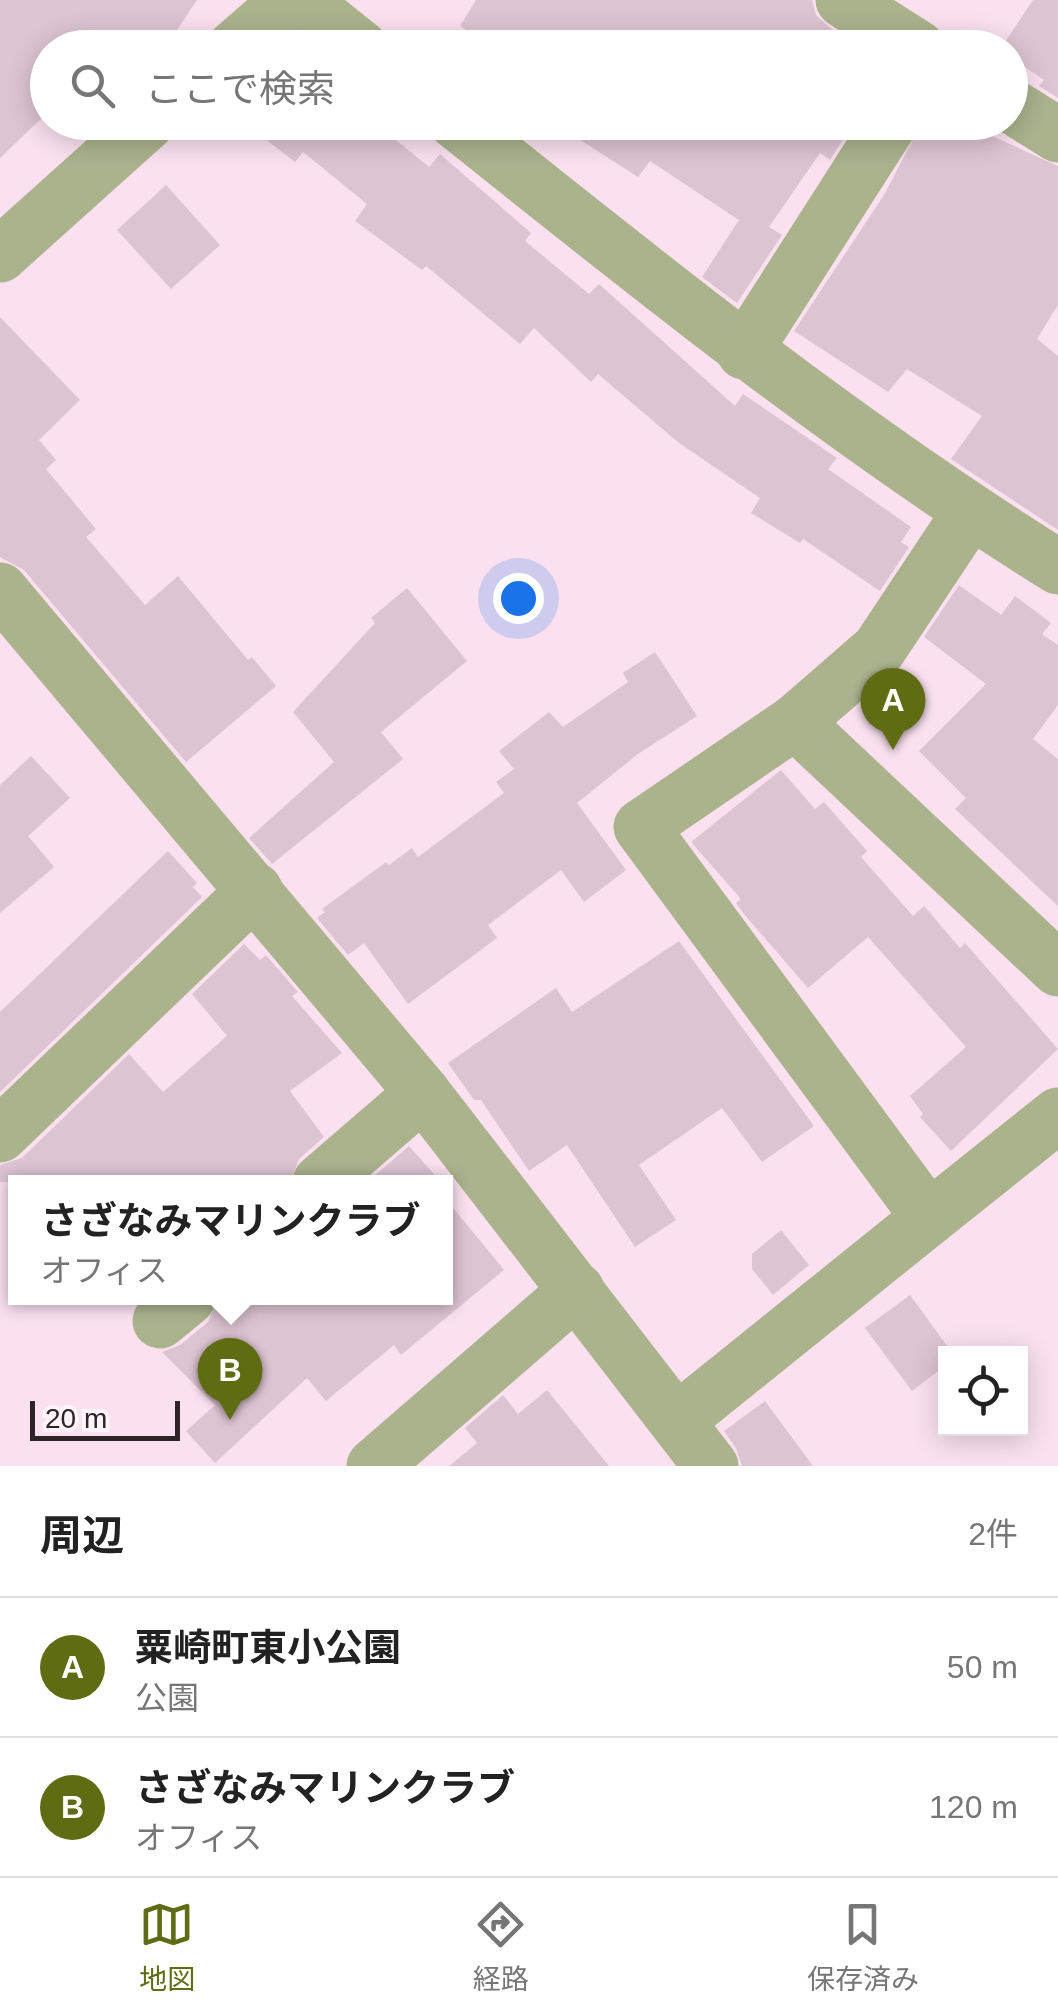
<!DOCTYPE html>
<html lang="ja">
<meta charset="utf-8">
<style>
body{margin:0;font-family:Helvetica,"Noto Sans JP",sans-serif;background:#f6f6f6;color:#222}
.controls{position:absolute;right:30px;bottom:30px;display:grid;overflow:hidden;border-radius:0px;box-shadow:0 5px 25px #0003}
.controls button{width:90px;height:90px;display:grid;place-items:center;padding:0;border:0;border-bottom:2px solid #e0e0e0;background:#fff;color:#222;font:50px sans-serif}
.scale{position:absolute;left:30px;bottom:25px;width:150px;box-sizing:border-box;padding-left:10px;border:5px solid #2d2329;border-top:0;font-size:28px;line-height:35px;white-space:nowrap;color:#2d2329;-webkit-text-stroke:8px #fef4fa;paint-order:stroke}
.you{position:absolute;left:518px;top:598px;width:35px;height:35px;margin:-25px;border:8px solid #fff;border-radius:50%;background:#1a73e8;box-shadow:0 0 0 15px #1a73e833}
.badge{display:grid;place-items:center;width:65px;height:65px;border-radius:50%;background:#606c14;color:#fff;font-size:32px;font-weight:700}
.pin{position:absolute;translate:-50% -82px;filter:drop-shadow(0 2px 5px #0008)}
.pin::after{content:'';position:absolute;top:52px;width:35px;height:30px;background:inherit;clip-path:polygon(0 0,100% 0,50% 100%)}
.popup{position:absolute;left:8px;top:1175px;width:445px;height:130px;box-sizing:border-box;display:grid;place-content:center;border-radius:0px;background:#fff;filter:drop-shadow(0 2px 8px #0005);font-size:32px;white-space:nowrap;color:#767676}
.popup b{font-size:38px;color:#222}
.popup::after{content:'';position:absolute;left:50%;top:100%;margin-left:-20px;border:20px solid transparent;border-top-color:#fff}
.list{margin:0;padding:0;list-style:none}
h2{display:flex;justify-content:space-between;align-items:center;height:130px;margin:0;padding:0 40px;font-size:42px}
h2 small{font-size:32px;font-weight:400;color:#767676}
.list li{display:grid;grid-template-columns:65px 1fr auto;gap:30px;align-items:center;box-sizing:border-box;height:140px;padding:0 40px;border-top:2px solid #e0e0e0}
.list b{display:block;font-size:38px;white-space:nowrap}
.list p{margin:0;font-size:32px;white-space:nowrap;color:#767676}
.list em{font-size:32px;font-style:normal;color:#767676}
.icon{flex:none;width:55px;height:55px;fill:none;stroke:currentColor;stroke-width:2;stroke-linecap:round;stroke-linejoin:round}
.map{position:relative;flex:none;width:1058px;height:1466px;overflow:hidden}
.search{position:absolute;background:#fff;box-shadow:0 5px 25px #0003;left:30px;right:30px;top:30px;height:110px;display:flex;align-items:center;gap:25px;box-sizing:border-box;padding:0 35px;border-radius:55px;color:#767676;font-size:38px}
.sheet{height:410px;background:#fff}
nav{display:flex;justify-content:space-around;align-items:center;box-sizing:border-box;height:140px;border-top:2px solid #e0e0e0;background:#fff;font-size:28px;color:#767676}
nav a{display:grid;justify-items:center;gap:5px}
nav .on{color:#606c14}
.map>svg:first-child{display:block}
.building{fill:#ddc4d2}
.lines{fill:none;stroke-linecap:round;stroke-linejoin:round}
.street{stroke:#abb38d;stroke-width:55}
</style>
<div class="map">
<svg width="1058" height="1466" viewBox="0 0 1058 1466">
<rect width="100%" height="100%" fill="#fbe1f0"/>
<!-- building -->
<g class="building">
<path d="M 0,0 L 197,0 L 165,48 L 48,48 L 48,112 L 0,158 Z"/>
<path d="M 476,0 L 812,0 L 816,15 L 836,33 L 826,48 L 494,48 L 460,26 Z"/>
<path d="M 1033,0 L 1058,0 L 1058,98 L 1039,86 L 1044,80 L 1010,57 L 1010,48 L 1001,48 Z"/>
<path d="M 243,122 L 374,122 L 429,167 L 440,154 L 531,233 L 525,241 L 589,294 L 599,284 L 735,406 L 743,394 L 837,458 L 828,469 L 911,527 L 901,542 L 909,547 L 880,591 L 803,539 L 800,543 L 751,513 L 760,498 L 679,443 L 598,374 L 591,382 L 534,328 L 520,344 L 426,266 L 422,270 L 355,221 L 367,204 L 303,152 L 295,162 Z"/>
<path d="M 552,122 L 854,122 L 830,160 L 820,153 L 769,227 L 782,235 L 737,303 L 702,277 L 739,220 L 650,161 L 638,177 Z"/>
<path d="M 922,122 L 961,122 L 1058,166 L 1058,305 L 1037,339 L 1058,356 L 1058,530 L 951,459 L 982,416 L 907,369 L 888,392 L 794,331 L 884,195 Z"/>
<path d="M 166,185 L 220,245 L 171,289 L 117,230 Z"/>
<path d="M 0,317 L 80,400 L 39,440 L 56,460 L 46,469 L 96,529 L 86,537 L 145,605 L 178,576 L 248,660 L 252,657 L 276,686 L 186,762 L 24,570 L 0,557 Z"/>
<path d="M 959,585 L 1001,615 L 1015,596 L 1051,623 L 1042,634 L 1058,645 L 1058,705 L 1033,739 L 1058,759 L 1058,906 L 955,809 L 966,798 L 919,751 L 986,684 L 924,637 Z"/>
<path d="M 407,588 L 467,661 L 381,732 L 403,759 L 272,864 L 249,838 L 334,762 L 293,712 L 375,623 L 371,618 Z"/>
<path d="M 655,652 L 697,716 L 638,754 L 577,803 L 626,870 L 584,902 L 561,870 L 488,925 L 497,938 L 408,1004 L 364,943 L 348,955 L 317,918 L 325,912 L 322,909 L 386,862 L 389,865 L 412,848 L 418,857 L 504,793 L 496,782 L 514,769 L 499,751 L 549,712 L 563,727 L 628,682 L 623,673 Z"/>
<path d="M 31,756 L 70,798 L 28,836 L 54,867 L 0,913 L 0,785 Z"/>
<path d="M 781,770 L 815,809 L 824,802 L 867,851 L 861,857 L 913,916 L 924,906 L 960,948 L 965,943 L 1058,1049 L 951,1151 L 920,1117 L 923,1114 L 910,1096 L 966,1047 L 868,937 L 808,988 L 744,914 L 736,903 L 741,899 L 691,842 Z"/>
<path d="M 168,851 L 197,883 L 193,887 L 202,897 L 0,1092 L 0,1012 Z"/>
<path d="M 679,941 L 814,1126 L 762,1162 L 722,1108 L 639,1165 L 676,1220 L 635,1247 L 567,1145 L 529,1171 L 481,1100 L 474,1100 L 448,1063 L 556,988 L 572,1012 Z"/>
<path d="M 244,944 L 260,960 L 266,955 L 298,992 L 292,996 L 342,1053 L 290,1091 L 324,1137 L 299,1159 L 290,1182 L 0,1182 L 0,1165 L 22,1158 L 129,1054 L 163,1092 L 227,1036 L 192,994 Z"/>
<path d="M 409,1146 L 441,1182 L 367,1182 Z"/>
<path d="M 445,1198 L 504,1270 L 401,1355 L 394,1345 L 326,1401 L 307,1378 L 215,1463 L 186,1431 L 215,1405 L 162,1352 L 180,1345 L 208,1322 L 218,1298 L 445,1298 Z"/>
<path d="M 781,1230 L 809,1265 L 773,1295 L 752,1269 L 752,1254 Z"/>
<path d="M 910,1295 L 953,1354 L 946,1354 L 946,1365 L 912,1391 L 865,1328 Z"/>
<path d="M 547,1390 L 609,1466 L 449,1466 L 477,1443 L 465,1428 L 503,1395 L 518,1414 Z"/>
<path d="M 765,1401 L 813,1466 L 742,1466 L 736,1448 L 724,1431 Z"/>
</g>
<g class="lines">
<!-- street -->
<g class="street">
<path d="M 301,0 L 361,48"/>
<path d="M 843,0 L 918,48"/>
<path d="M 234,48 L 289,0"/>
<path d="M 1010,105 L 1058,135"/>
<path d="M 456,122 C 651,278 845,434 1058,567"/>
<path d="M 0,255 L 148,122"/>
<path d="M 744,352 L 891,122"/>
<path d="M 0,590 L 423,1093 L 711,1466"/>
<path d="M 795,722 L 1058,969"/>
<path d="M 0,1135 L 255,890"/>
<path d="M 320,1182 L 423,1093"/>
<path d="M 929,1218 L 1058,1115"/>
<path d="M 160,1321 L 188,1298"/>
<path d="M 678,1420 L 929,1218 L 641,827 L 795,722 L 879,649 L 970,512"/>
<path d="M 374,1466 L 577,1290"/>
</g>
</g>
</svg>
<div class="controls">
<button><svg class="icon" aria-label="locate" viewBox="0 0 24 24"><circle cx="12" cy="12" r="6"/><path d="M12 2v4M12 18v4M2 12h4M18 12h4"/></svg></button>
</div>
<div class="scale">20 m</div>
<div class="you"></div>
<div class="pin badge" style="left:893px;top:750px">A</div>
<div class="pin badge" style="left:230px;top:1420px">B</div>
<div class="popup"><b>さざなみマリンクラブ</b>オフィス</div>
<div class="search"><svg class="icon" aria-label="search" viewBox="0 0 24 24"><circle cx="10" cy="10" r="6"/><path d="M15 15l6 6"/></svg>ここで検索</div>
</div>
<section class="sheet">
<h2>周辺<small>2件</small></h2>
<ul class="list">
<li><span class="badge">A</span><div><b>粟崎町東小公園</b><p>公園</p></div><em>50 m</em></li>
<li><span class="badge">B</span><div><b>さざなみマリンクラブ</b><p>オフィス</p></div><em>120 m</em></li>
</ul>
</section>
<nav>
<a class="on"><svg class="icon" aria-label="map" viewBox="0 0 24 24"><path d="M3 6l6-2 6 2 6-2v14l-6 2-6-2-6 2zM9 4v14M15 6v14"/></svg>地図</a>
<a><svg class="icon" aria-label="directions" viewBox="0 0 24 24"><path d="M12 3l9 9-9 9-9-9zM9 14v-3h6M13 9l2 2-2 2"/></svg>経路</a>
<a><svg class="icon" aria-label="saved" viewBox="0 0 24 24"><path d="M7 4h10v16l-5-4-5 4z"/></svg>保存済み</a>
</nav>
